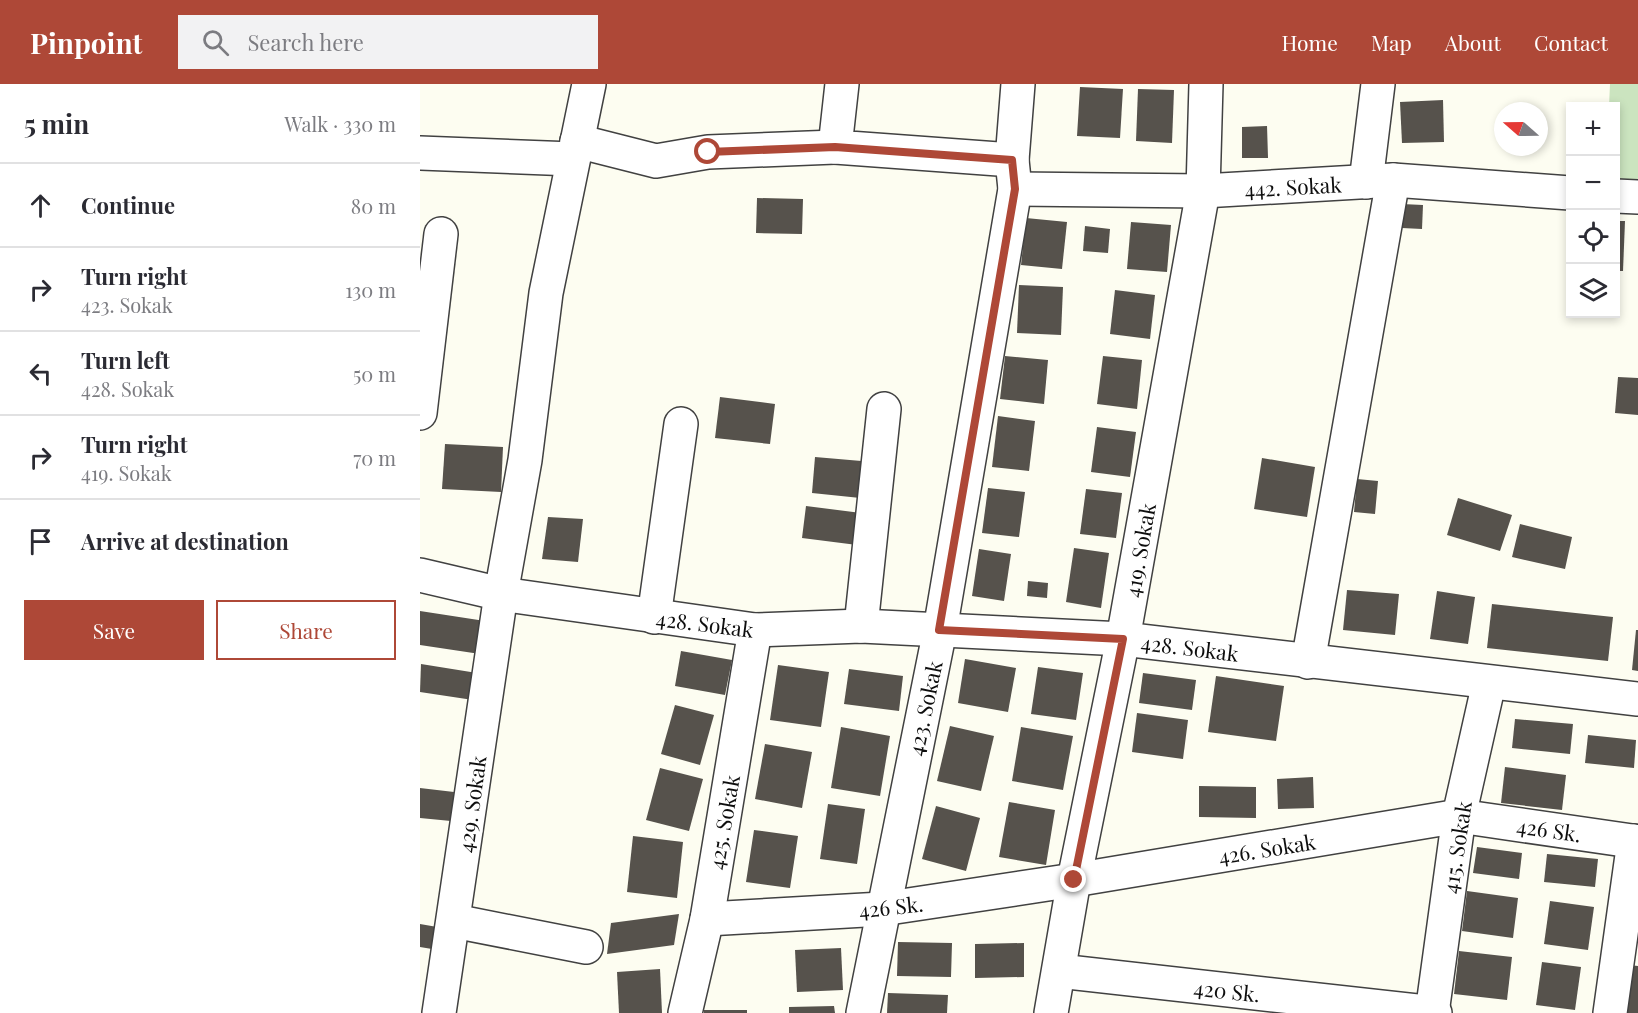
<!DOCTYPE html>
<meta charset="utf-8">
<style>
body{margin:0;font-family:"Playfair Display",serif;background:#f2f2f3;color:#2b2b33}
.controls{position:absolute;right:18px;top:18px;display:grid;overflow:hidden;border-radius:0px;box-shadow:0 3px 9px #0003}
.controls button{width:54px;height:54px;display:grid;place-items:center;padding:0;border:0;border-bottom:2px solid #e1e1e2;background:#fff;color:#2b2b33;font:30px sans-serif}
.compass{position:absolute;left:1074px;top:18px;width:54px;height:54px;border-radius:50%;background:#fff;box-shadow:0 3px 9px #0003;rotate:290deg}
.stop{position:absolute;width:18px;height:18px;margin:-14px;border:4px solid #ae4837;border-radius:50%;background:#fff}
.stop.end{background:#ae4837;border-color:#fff;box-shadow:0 2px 6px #0008}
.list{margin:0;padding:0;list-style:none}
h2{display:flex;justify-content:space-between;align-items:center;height:78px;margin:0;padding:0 24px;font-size:26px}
h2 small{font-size:20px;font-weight:400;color:#7c7c81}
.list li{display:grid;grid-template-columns:39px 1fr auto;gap:18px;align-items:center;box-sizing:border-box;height:84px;padding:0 24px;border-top:2px solid #e1e1e2}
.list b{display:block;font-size:22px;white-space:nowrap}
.list p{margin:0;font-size:20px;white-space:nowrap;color:#7c7c81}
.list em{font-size:20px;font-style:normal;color:#7c7c81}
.actions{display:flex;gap:12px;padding:18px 24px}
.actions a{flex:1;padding:14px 0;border:2px solid #ae4837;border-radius:0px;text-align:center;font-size:21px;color:#ae4837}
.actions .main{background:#ae4837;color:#fff}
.icon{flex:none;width:33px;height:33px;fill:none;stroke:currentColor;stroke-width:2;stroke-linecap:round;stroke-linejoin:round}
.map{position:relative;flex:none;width:1218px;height:929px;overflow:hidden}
header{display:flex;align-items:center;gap:36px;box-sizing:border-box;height:84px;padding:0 30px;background:#ae4837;color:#fff}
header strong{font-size:28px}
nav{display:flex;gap:33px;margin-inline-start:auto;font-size:21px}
.search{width:420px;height:54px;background:#f2f2f3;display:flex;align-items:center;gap:15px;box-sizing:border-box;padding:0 21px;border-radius:0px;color:#7c7c81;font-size:22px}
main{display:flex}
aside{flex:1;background:#fff}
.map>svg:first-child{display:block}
.green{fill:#cbe4bf}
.building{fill:#56524c}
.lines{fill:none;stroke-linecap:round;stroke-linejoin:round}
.minor-casing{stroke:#414141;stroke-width:36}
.minor{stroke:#fff;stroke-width:33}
.route{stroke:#ae4837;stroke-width:8}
.labels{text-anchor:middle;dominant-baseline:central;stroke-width:6;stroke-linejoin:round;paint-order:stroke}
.street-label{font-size:21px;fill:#0e0e0e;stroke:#fff}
</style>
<header>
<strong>Pinpoint</strong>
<div class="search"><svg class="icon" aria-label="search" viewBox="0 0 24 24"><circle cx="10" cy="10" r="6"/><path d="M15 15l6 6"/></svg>Search here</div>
<nav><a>Home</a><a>Map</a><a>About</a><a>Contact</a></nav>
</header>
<main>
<aside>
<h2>5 min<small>Walk · 330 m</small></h2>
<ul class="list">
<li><svg class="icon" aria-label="ahead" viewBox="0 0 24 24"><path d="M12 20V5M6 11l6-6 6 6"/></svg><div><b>Continue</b></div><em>80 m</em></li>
<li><svg class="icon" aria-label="right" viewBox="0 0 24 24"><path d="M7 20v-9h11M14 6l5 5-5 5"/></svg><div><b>Turn right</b><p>423. Sokak</p></div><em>130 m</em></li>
<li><svg class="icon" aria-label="left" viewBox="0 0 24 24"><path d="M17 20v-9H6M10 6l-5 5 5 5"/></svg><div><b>Turn left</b><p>428. Sokak</p></div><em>50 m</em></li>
<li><svg class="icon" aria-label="right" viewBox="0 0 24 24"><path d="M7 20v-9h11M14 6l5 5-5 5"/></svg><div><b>Turn right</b><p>419. Sokak</p></div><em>70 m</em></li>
<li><svg class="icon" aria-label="arrive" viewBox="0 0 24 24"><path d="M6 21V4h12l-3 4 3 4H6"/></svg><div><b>Arrive at destination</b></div></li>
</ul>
<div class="actions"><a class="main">Save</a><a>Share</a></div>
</aside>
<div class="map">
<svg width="1218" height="929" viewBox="0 0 1218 929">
<rect width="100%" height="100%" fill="#fdfdf1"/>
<!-- green -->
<path class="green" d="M 1190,0 L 1218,0 L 1218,101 L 1196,100 L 1196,22 L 1189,22 Z"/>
<!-- building -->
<g class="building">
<path d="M 660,3 L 703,5 L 700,54 L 657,52 Z"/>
<path d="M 718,5 L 754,6 L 752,59 L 716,57 Z"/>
<path d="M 1023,16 L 1024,58 L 982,59 L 980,18 Z"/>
<path d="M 847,42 L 848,74 L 822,74 L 822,43 Z"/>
<path d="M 337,114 L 383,115 L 382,150 L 336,149 Z"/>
<path d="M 982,120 L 1003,121 L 1002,145 L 982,144 Z"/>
<path d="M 606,134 L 647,138 L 642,185 L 601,181 Z"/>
<path d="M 1196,137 L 1205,137 L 1203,187 L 1196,187 Z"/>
<path d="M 711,138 L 751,141 L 747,188 L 707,185 Z"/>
<path d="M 665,142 L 690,145 L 688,169 L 663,167 Z"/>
<path d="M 599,201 L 643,203 L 641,251 L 597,249 Z"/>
<path d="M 695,206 L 735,211 L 730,255 L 690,250 Z"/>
<path d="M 585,272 L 628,276 L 624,320 L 580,315 Z"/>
<path d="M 683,272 L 722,276 L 717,325 L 677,320 Z"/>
<path d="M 1198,293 L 1218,294 L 1218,331 L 1195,329 Z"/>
<path d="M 300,313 L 355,320 L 350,360 L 295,354 Z"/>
<path d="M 578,332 L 615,337 L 609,387 L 572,383 Z"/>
<path d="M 677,343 L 716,348 L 710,393 L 671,388 Z"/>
<path d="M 25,360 L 83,363 L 81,408 L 22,405 Z"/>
<path d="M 395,373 L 453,378 L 450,415 L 392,409 Z"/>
<path d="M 842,374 L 895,383 L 887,433 L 834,425 Z"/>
<path d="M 937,395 L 958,397 L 955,430 L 934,428 Z"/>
<path d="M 568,404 L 605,408 L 599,453 L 562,449 Z"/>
<path d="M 666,405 L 702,409 L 696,454 L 660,450 Z"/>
<path d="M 1038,414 L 1092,431 L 1080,467 L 1027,451 Z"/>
<path d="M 386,422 L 449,430 L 445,462 L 382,454 Z"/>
<path d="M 128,433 L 163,435 L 158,478 L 122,475 Z"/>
<path d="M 1100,440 L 1152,453 L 1145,485 L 1092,473 Z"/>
<path d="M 654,464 L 689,469 L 681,524 L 646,518 Z"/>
<path d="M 559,465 L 591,470 L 584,517 L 552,512 Z"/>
<path d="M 608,497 L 628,499 L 627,514 L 607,512 Z"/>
<path d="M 927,506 L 979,510 L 975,551 L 923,546 Z"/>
<path d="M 1017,507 L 1055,513 L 1048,560 L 1010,555 Z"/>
<path d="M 1072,520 L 1193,533 L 1188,577 L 1067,564 Z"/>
<path d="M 0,527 L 65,537 L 60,570 L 0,561 Z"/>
<path d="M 1216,546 L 1218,546 L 1218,587 L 1212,586 Z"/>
<path d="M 261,567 L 312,576 L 305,611 L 255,602 Z"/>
<path d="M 545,575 L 596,584 L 588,628 L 538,619 Z"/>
<path d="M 1,580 L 57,589 L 53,616 L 0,608 Z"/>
<path d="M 358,581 L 409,588 L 401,643 L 350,636 Z"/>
<path d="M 618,583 L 663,589 L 656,636 L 611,630 Z"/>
<path d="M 429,585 L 483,592 L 479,627 L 424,620 Z"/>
<path d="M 723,589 L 776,596 L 772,626 L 719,619 Z"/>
<path d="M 796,592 L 864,602 L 856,657 L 788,648 Z"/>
<path d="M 255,621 L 294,631 L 280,681 L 241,670 Z"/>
<path d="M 717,629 L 768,636 L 763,675 L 712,668 Z"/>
<path d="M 1095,635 L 1153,640 L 1150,670 L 1092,664 Z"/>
<path d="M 530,642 L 574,652 L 561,707 L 517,697 Z"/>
<path d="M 421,643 L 470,652 L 460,712 L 411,704 Z"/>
<path d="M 601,643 L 653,652 L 643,706 L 592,697 Z"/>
<path d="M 1168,651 L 1216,656 L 1214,684 L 1165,679 Z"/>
<path d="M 345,660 L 392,668 L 382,724 L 335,715 Z"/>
<path d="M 1085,683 L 1146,691 L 1142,726 L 1081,719 Z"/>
<path d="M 240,684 L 283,695 L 269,747 L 226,736 Z"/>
<path d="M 893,693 L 894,724 L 858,725 L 857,695 Z"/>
<path d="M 779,702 L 836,703 L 836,734 L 779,733 Z"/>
<path d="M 0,704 L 34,708 L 31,737 L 0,734 Z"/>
<path d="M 589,718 L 635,726 L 626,781 L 579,773 Z"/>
<path d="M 408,720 L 445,725 L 437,780 L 400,775 Z"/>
<path d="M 516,722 L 560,734 L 546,787 L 502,775 Z"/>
<path d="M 334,746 L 378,752 L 370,804 L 326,798 Z"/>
<path d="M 213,752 L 263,758 L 257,814 L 207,808 Z"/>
<path d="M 1057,763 L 1102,769 L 1099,795 L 1053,789 Z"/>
<path d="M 1127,770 L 1178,775 L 1175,803 L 1124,798 Z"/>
<path d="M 1047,807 L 1098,814 L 1093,854 L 1042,847 Z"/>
<path d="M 1130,817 L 1174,823 L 1168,866 L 1124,860 Z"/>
<path d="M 259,830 L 254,861 L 187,870 L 191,839 Z"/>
<path d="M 0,840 L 23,844 L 18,866 L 0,863 Z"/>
<path d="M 478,858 L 532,859 L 531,893 L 477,892 Z"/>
<path d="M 604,859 L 604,893 L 555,894 L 555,860 Z"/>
<path d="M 421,864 L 423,906 L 377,908 L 375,866 Z"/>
<path d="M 1039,867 L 1092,873 L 1087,916 L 1034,910 Z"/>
<path d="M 1122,878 L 1161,883 L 1155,926 L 1116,921 Z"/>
<path d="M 1209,881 L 1218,882 L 1218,929 L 1206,929 Z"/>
<path d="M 240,885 L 242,929 L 199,929 L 197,888 Z"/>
<path d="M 468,909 L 528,911 L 527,929 L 467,929 Z"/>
<path d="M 414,922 L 415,929 L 369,929 L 369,923 Z"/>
<rect x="284" y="926" width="43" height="3"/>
</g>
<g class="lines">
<!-- minor casing -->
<g class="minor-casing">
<g id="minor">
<path d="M 422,0 L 415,63 L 592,76 L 595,105 L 520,546 L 443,929"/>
<path d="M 157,57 L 236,77 L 288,68 L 415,63"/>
<path d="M 0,69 L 153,75"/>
<path d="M 592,76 L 598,0"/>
<path d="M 946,98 L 958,0"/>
<path d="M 595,105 L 783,107 L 973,96 L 1150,109"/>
<path d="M 1196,112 L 1218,113"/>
<path d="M 0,329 L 21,150"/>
<path d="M 0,491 L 81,510 L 335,546 L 441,542 L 703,555 L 1218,615"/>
<path d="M 234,533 L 261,340"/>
<path d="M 441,542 L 464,325"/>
<path d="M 888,578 L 973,96"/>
<path d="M 287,835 L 462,825 L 654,796 L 1039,732 L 1218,758"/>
<path d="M 34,837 L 166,863"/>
<path d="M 639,887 L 1015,929"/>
<path d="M 19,929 L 81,510 L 105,376 L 126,209 L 169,0"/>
<path d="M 265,929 L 287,835 L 335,546"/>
<path d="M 631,929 L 654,796 L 703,555 L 783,107 L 786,0"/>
<path d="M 1012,929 L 1039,732 L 1069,599"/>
<path d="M 1190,929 L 1214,757"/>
</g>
</g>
<!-- minor -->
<use href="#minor" class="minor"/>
</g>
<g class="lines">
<!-- route -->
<path class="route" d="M 288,68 L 415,63 L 592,76 L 595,105 L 519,546 L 703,555 L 654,796"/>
</g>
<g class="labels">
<!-- street labels -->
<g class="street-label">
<text transform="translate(873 102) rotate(-3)">442. Sokak</text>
<text transform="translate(719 466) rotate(-80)">419. Sokak</text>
<text transform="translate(285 539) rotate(7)">428. Sokak</text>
<text transform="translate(770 563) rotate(7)">428. Sokak</text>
<text transform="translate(504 624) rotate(-78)">423. Sokak</text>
<text transform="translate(51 720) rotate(-82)">429. Sokak</text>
<text transform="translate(303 738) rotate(-80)">425. Sokak</text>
<text transform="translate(1129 745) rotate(8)">426 Sk.</text>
<text transform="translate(1036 763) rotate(-81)">415. Sokak</text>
<text transform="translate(847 764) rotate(-9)">426. Sokak</text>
<text transform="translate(471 822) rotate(-6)">426 Sk.</text>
<text transform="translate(807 906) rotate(6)">420 Sk.</text>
</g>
</g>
</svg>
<div class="controls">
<button>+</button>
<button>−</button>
<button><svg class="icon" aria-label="locate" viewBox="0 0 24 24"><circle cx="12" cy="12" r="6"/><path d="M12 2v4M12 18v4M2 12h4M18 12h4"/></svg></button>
<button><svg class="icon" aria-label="layers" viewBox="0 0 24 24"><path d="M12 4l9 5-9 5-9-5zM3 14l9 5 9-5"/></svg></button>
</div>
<svg class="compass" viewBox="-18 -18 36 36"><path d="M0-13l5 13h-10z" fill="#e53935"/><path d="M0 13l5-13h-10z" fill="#7c7c81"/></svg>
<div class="stop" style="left:288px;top:68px"></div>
<div class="stop end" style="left:654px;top:796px"></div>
</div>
</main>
